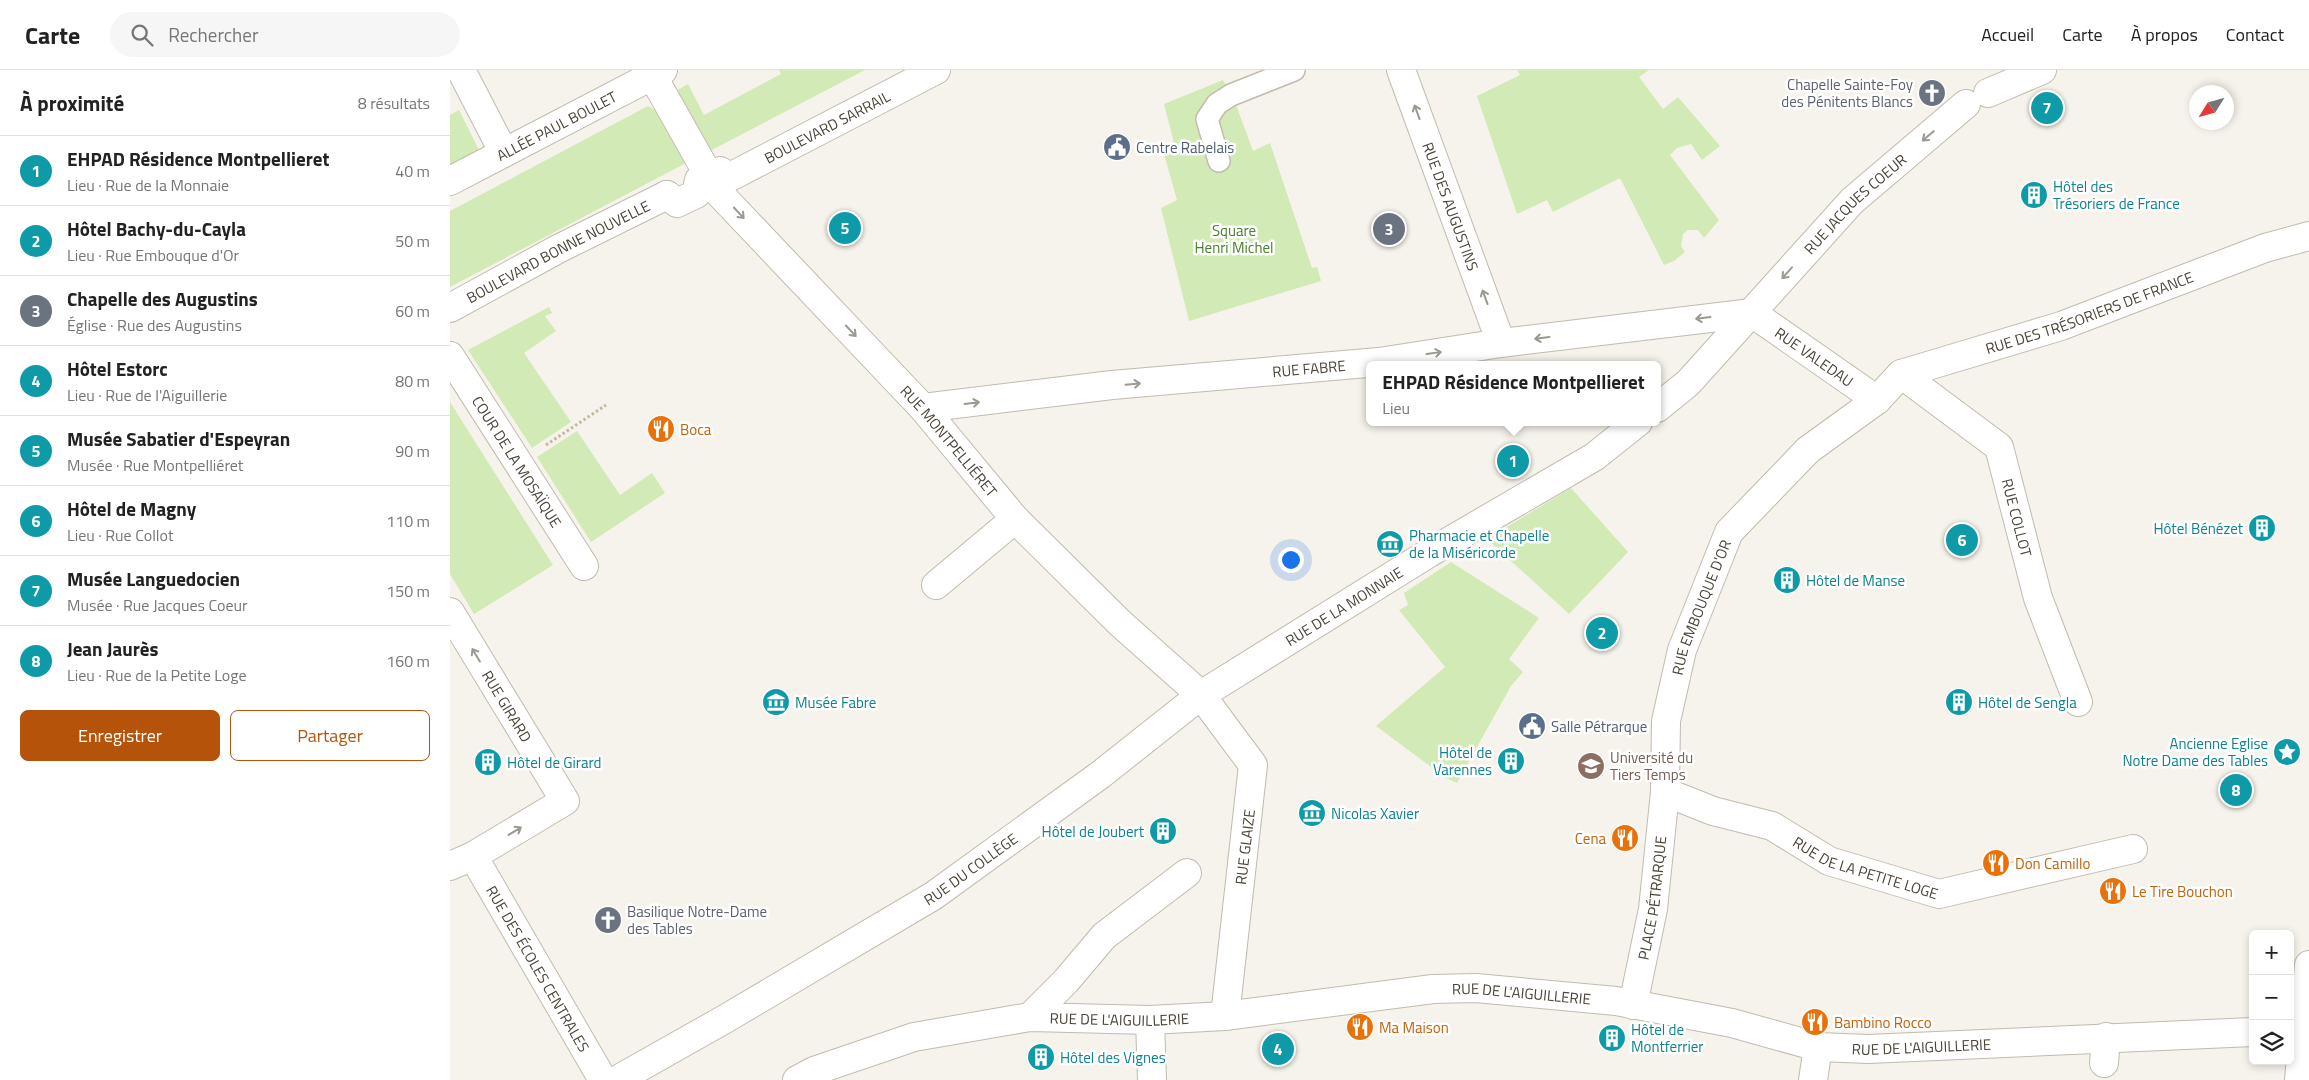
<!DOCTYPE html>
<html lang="fr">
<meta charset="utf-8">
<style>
body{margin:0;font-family:"Titillium Web",sans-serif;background:#f6f6f6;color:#222}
.controls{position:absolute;right:15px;bottom:15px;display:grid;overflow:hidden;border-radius:8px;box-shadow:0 2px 8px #0003}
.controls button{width:45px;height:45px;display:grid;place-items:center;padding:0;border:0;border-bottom:1px solid #e0e0e0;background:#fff;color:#222;font:25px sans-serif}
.compass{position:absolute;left:1739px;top:15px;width:45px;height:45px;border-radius:50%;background:#fff;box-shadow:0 2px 8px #0003;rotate:233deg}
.you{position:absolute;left:840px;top:489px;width:18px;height:18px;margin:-12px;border:4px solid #fff;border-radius:50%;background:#1a73e8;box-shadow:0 0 0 8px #1a73e833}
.badge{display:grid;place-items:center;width:32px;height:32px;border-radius:50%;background:#b45309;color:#fff;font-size:16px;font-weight:700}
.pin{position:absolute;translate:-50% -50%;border:2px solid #fff;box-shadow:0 1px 5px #0006}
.popup{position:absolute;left:916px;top:291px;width:295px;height:65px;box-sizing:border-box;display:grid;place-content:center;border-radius:8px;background:#fff;filter:drop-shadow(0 1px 4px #0005);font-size:16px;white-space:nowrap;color:#767676}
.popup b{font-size:19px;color:#222}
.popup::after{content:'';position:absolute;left:50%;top:100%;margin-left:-10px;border:10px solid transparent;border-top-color:#fff}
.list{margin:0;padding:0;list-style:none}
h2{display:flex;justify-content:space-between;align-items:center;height:65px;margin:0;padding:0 20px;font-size:21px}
h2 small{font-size:16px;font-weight:400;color:#767676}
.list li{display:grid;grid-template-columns:32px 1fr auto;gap:15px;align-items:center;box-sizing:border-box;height:70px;padding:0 20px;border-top:1px solid #e0e0e0}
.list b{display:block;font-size:19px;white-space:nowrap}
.list p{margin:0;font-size:16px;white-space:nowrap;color:#767676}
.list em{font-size:16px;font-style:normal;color:#767676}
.actions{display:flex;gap:10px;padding:15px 20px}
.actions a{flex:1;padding:11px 0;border:1px solid #b45309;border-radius:8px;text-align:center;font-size:18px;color:#b45309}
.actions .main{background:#b45309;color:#fff}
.icon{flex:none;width:28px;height:28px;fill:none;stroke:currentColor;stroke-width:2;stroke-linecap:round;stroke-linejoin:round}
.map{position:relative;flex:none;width:1859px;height:1010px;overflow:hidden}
header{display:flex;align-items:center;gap:30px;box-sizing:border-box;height:70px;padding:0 25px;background:#fff;border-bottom:1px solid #e0e0e0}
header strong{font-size:24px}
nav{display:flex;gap:28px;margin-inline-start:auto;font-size:18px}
.search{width:350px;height:45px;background:#f6f6f6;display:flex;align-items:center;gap:12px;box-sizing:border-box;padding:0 18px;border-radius:28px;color:#767676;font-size:19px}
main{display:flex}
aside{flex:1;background:#fff}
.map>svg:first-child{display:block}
.green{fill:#d2eab5}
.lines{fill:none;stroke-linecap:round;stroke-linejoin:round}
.lane-casing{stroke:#c2bbae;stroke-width:24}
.street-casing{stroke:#c2bbae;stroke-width:30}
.path{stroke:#c4b79f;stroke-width:3;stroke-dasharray:2.5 2.5;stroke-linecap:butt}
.lane{stroke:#fff;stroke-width:21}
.street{stroke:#fff;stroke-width:28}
.oneway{stroke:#9c9892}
.labels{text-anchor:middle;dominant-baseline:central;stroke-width:5;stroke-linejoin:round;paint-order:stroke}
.worship-label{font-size:15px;fill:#5b616d;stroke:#fff;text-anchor:end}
.street-label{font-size:15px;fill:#4b4439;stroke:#fff}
.service-label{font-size:15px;fill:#4e5e75;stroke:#fff;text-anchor:start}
.culture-label{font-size:15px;fill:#0d838f;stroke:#fff;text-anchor:start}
.park-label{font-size:15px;fill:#4a7f2a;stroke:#fff}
.food-label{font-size:15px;fill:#c56008;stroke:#fff;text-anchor:start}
.education-label{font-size:15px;fill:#785e54;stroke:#fff;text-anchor:start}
</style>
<header>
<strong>Carte</strong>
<div class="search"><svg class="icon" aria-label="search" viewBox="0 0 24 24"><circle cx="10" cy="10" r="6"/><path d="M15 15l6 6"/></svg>Rechercher</div>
<nav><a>Accueil</a><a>Carte</a><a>À propos</a><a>Contact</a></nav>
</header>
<main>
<aside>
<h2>À proximité<small>8 résultats</small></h2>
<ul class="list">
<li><span class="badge" style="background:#0f9aa8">1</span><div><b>EHPAD Résidence Montpellieret</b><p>Lieu · Rue de la Monnaie</p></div><em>40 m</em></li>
<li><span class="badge" style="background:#0f9aa8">2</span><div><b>Hôtel Bachy-du-Cayla</b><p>Lieu · Rue Embouque d'Or</p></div><em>50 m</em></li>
<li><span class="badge" style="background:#6b7280">3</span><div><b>Chapelle des Augustins</b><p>Église · Rue des Augustins</p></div><em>60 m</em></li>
<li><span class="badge" style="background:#0f9aa8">4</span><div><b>Hôtel Estorc</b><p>Lieu · Rue de l'Aiguillerie</p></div><em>80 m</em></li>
<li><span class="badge" style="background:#0f9aa8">5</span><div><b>Musée Sabatier d'Espeyran</b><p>Musée · Rue Montpelliéret</p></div><em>90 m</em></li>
<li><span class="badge" style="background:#0f9aa8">6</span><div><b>Hôtel de Magny</b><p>Lieu · Rue Collot</p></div><em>110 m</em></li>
<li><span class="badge" style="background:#0f9aa8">7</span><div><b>Musée Languedocien</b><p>Musée · Rue Jacques Coeur</p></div><em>150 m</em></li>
<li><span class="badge" style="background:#0f9aa8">8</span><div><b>Jean Jaurès</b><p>Lieu · Rue de la Petite Loge</p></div><em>160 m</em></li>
</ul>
<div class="actions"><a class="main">Enregistrer</a><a>Partager</a></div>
</aside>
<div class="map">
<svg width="1859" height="1010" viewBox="0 0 1859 1010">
<rect width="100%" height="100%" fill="#f6f3ec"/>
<!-- green -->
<g class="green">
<path d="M 329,0 L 415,0 L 256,83 L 226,21 L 238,14 L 254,45 L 331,4 Z"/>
<path d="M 1067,0 L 1199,0 L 1189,7 L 1213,39 L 1228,27 L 1270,76 L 1252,90 L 1241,74 L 1227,78 L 1220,85 L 1269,150 L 1254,168 L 1248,160 L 1238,160 L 1233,164 L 1231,176 L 1235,182 L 1224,191 L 1214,195 L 1170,108 L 1103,142 L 1097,130 L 1067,144 L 1027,26 L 1070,5 Z"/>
<path d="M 773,10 L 785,32 L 803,81 L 820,73 L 862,198 L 867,197 L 871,211 L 739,251 L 711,138 L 727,130 L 712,77 L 724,73 L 714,34 Z"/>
<path d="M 198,36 L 210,43 L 238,92 L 0,217 L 0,141 Z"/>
<path d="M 9,40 L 29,80 L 0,95 L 0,45 Z"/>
<path d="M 99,237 L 102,243 L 95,246 L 106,261 L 74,283 L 121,352 L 82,378 L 18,280 Z"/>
<path d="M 0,332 L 103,495 L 24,544 L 0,504 Z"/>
<path d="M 127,361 L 170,425 L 202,403 L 215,423 L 141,472 L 87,387 Z"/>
<path d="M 1121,418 L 1178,482 L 1119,544 L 1037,469 Z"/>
<path d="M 1001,492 L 1089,548 L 1059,589 L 1073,602 L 1061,616 L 1007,713 L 996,708 L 926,656 L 995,597 L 949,540 L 958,535 L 954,523 Z"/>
</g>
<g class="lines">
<!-- lane casing -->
<g class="lane-casing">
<path id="lane" d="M 769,91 L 757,49 L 767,34 L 781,25 L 844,0"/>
</g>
<!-- street casing -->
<g class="street-casing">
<g id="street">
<path d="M 11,0 L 54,83"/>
<path id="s1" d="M 951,0 L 1051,273"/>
<path id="s2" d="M 202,5 L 268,122 L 473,338 L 565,449 L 670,553 L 751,625 L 803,695 L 775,946"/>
<path d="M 1538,23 L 1592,0"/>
<path id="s3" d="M 270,101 L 280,107 L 486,0"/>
<path id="s4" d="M 0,111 L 213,0"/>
<path d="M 217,125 L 227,133 L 246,124 L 249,110"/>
<path id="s5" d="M 0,238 L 108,179 L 217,125"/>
<path id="s6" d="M 1302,243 L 1427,330"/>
<path id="s7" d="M 0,286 L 134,496"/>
<path id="s8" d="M 1451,304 L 1549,377 L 1588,528 L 1628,632"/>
<path id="s9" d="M 473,338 L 662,315 L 929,292 L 1051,273 L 1302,243"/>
<path id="s10" d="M 1207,338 L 1238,313 L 1402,131 L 1516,34"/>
<path d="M 486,515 L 565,449"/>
<path id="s11" d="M 0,542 L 115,731 L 23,786 L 0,796"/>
<path id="s12" d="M 1215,722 L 1263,741 L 1322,756 L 1379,791 L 1489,824 L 1683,779"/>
<path id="s13" d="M 23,786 L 153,1010"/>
<path id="s14" d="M 1183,935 L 1203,839 L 1215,722 L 1216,651 L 1232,580 L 1279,462 L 1358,380 L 1427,330 L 1451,304 L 1611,256 L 1815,178 L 1859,166"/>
<path d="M 580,947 L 616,911 L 654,866 L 737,803"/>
<path d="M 700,950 L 702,1010"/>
<path d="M 1654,993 L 1656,967"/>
<path id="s15" d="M 167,1010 L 275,949 L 483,826 L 650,705 L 751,625 L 979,483 L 1144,387 L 1188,352"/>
<path id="s16" d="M 347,1010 L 364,1001 L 464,967 L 580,947 L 700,950 L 775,946 L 983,919 L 1026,918 L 1166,931 L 1282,953 L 1368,977 L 1418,979 L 1803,962"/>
<path d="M 1363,1010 L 1368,977"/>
<path d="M 1849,1010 L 1859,895"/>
</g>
</g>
<!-- path -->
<path class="path" d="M 96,375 L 156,335"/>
<!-- lane -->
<use href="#lane" class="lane"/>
<!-- street -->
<use href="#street" class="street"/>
</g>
<!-- one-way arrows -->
<defs><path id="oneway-shaft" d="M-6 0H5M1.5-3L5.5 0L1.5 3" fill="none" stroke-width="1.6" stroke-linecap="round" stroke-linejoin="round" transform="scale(1.25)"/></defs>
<g class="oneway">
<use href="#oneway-shaft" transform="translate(967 42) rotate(-110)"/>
<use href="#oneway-shaft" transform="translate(1478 66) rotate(140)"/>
<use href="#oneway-shaft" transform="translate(289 143) rotate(47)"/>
<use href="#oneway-shaft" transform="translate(1337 203) rotate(132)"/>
<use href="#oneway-shaft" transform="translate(1035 227) rotate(-110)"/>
<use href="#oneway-shaft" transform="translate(1253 248) rotate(173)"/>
<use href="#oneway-shaft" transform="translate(401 261) rotate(47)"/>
<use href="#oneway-shaft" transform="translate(1092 268) rotate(173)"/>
<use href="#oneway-shaft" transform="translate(984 283) rotate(-8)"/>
<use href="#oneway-shaft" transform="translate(683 314) rotate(-5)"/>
<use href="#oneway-shaft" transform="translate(522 333) rotate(-7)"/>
<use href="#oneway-shaft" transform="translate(26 585) rotate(-121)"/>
<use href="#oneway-shaft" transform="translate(65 761) rotate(-31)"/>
</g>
<!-- icons -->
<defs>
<g id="church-disc" transform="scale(1.4375)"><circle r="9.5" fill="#6b7280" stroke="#fff"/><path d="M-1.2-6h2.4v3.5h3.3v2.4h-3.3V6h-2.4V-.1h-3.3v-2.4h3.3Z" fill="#fff"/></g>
<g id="civic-disc" transform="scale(1.4375)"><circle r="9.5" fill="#5c6f8a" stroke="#fff"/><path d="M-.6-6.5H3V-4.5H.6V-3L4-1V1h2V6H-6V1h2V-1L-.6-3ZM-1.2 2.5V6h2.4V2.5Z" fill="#fff"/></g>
<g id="building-disc" transform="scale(1.4375)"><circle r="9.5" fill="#0f9aa8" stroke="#fff"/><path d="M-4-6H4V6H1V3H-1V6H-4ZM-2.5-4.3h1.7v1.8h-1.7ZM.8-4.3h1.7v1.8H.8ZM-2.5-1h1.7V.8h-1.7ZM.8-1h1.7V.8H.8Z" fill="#fff"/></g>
<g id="restaurant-disc" transform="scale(1.4375)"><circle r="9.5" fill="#e8710a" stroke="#fff"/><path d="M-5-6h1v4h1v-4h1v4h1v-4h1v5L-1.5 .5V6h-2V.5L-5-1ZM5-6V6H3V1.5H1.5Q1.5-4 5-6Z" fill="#fff"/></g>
<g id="museum-disc" transform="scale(1.4375)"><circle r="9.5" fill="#0f9aa8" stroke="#fff"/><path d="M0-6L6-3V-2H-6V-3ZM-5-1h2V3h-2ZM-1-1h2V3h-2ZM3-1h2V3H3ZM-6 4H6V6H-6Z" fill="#fff"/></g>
<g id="sight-disc" transform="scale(1.4375)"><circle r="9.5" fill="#0f9aa8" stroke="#fff"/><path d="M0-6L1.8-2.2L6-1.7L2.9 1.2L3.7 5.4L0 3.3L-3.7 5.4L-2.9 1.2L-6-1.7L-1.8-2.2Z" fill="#fff"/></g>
<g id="university-disc" transform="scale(1.4375)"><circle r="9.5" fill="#8d6e63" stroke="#fff"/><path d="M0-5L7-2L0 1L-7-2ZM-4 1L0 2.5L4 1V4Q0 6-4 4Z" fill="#fff"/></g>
</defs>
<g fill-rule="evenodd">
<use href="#church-disc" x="1482" y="23"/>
<use href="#civic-disc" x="667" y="77"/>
<use href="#building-disc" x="1584" y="125"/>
<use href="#restaurant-disc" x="211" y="359"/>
<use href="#building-disc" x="1812" y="458"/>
<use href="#museum-disc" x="940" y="474"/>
<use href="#building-disc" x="1337" y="510"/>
<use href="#museum-disc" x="326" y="632"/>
<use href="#building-disc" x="1509" y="632"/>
<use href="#civic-disc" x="1082" y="656"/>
<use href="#sight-disc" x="1837" y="682"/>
<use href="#building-disc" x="1061" y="691"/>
<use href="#building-disc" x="38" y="692"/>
<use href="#university-disc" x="1141" y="696"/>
<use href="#museum-disc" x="862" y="743"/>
<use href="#building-disc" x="713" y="761"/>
<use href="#restaurant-disc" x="1175" y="768"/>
<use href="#restaurant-disc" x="1546" y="793"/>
<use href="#restaurant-disc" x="1663" y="821"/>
<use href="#church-disc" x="158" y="850"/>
<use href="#restaurant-disc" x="1365" y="952"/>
<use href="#restaurant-disc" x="910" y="957"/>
<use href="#building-disc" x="1162" y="968"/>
<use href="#building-disc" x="591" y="987"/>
</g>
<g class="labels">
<!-- worship labels -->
<g class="worship-label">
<text x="1463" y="14">Chapelle Sainte-Foy<tspan x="1463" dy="17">des Pénitents Blancs</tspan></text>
<text x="177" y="841" text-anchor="start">Basilique Notre-Dame<tspan x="177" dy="17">des Tables</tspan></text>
</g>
<!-- street labels -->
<g class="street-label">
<text stroke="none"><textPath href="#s4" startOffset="120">ALLÉE PAUL BOULET</textPath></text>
<text stroke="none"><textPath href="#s3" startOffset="121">BOULEVARD SARRAIL</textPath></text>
<text stroke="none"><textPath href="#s10" startOffset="285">RUE JACQUES COEUR</textPath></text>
<text stroke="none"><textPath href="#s1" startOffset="145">RUE DES AUGUSTINS</textPath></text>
<text stroke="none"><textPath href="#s5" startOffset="122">BOULEVARD BONNE NOUVELLE</textPath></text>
<text stroke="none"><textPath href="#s14" startOffset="919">RUE DES TRÉSORIERS DE FRANCE</textPath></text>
<text stroke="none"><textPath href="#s6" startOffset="76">RUE VALEDAU</textPath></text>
<text stroke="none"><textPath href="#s9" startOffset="388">RUE FABRE</textPath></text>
<text stroke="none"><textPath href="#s2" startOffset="474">RUE MONTPELLIÉRET</textPath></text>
<text stroke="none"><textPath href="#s7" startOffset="125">COUR DE LA MOSAÏQUE</textPath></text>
<text stroke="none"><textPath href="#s8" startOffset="195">RUE COLLOT</textPath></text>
<text stroke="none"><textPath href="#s15" startOffset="869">RUE DE LA MONNAIE</textPath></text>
<text stroke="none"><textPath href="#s14" startOffset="406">RUE EMBOUQUE D'OR</textPath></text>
<text stroke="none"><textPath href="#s11" startOffset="110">RUE GIRARD</textPath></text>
<text transform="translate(795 777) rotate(-83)">RUE GLAIZE</text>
<text stroke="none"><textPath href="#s12" startOffset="216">RUE DE LA PETITE LOGE</textPath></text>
<text stroke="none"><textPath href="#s15" startOffset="412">RUE DU COLLÈGE</textPath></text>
<text stroke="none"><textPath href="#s14" startOffset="109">PLACE PÉTRARQUE</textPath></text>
<text stroke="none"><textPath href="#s13" startOffset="130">RUE DES ÉCOLES CENTRALES</textPath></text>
<text stroke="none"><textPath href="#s16" startOffset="736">RUE DE L'AIGUILLERIE</textPath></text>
<text stroke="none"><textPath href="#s16" startOffset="332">RUE DE L'AIGUILLERIE</textPath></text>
<text stroke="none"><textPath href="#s16" startOffset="1142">RUE DE L'AIGUILLERIE</textPath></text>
</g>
<!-- service labels -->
<g class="service-label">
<text x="686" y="77">Centre Rabelais</text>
<text x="1101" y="656">Salle Pétrarque</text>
</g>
<!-- culture labels -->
<g class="culture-label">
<text x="1603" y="116">Hôtel des<tspan x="1603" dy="17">Trésoriers de France</tspan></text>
<text x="1793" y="458" text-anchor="end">Hôtel Bénézet</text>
<text x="959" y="465">Pharmacie et Chapelle<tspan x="959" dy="17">de la Miséricorde</tspan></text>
<text x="1356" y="510">Hôtel de Manse</text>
<text x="345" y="632">Musée Fabre</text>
<text x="1528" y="632">Hôtel de Sengla</text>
<text x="1818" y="673" text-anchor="end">Ancienne Eglise<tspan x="1818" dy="17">Notre Dame des Tables</tspan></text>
<text x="1042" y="682" text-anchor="end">Hôtel de<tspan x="1042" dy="17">Varennes</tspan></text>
<text x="57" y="692">Hôtel de Girard</text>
<text x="881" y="743">Nicolas Xavier</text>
<text x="694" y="761" text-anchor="end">Hôtel de Joubert</text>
<text x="1181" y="959">Hôtel de<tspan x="1181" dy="17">Montferrier</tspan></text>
<text x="610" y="987">Hôtel des Vignes</text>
</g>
<!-- park labels -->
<g class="park-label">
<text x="784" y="160">Square<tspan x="784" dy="17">Henri Michel</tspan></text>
</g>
<!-- food labels -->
<g class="food-label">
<text x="230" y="359">Boca</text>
<text x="1156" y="768" text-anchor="end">Cena</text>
<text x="1565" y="793">Don Camillo</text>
<text x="1682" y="821">Le Tire Bouchon</text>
<text x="1384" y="952">Bambino Rocco</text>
<text x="929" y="957">Ma Maison</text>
</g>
<!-- education labels -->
<g class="education-label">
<text x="1160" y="687">Université du<tspan x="1160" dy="17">Tiers Temps</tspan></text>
</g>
</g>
</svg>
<div class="controls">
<button>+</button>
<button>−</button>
<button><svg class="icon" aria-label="layers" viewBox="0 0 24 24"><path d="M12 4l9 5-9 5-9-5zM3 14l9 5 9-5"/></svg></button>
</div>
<svg class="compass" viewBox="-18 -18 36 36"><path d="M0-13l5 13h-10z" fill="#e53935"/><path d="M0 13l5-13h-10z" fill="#767676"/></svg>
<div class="you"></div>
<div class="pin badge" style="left:1063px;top:391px;background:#0f9aa8">1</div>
<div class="popup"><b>EHPAD Résidence Montpellieret</b>Lieu</div>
<div class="pin badge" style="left:1152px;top:563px;background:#0f9aa8">2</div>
<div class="pin badge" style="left:939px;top:159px;background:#6b7280">3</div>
<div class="pin badge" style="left:828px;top:979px;background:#0f9aa8">4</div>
<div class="pin badge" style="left:395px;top:158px;background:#0f9aa8">5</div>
<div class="pin badge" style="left:1512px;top:470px;background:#0f9aa8">6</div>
<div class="pin badge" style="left:1597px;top:38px;background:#0f9aa8">7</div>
<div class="pin badge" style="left:1786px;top:720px;background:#0f9aa8">8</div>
</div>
</main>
